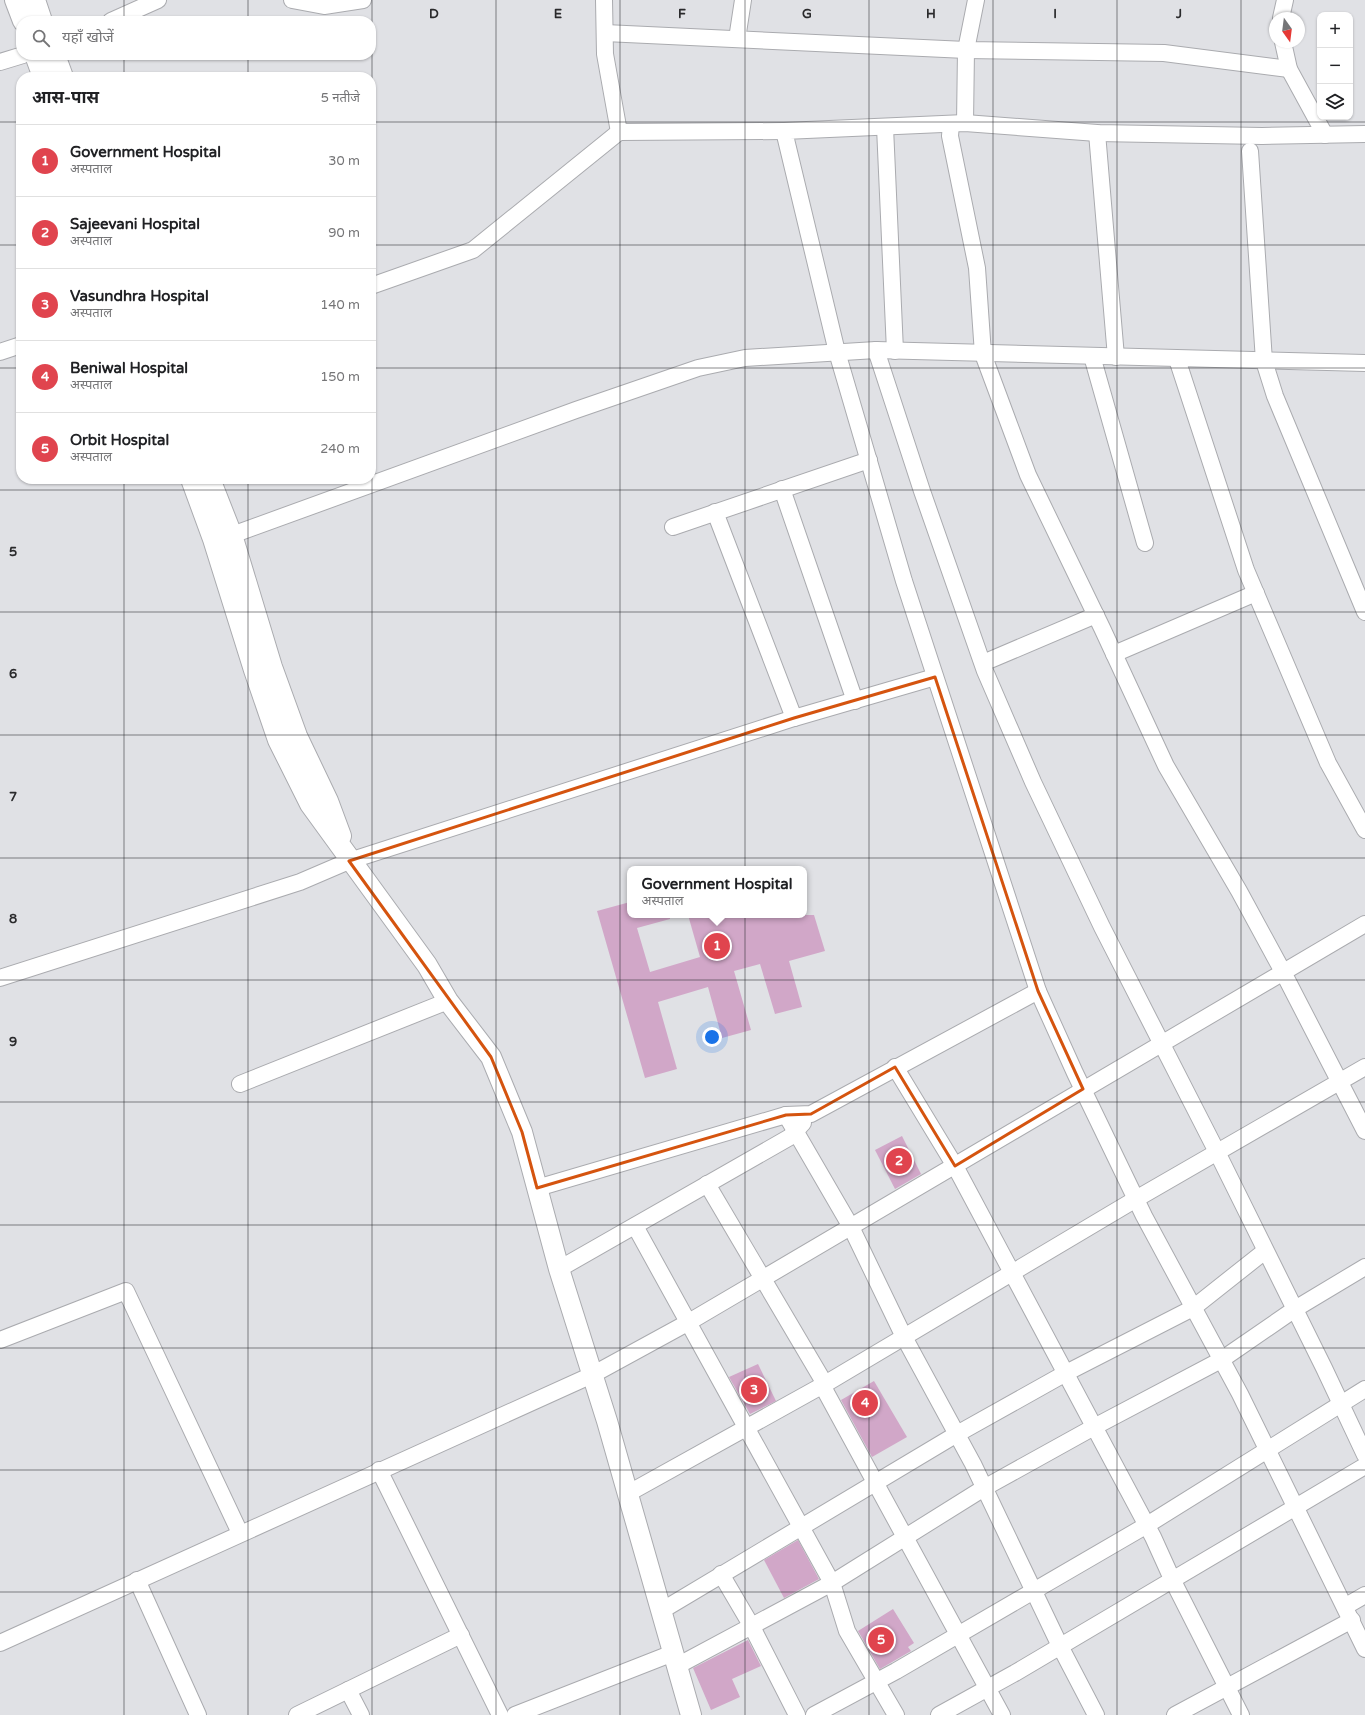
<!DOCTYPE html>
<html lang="hi">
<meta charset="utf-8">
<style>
body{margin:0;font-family:"Varela Round","Noto Sans Devanagari",sans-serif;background:#f6f6f6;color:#202124}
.controls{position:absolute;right:12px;top:12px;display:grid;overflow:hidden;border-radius:8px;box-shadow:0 1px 3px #0004}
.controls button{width:36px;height:36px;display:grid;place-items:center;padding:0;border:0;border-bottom:1px solid #e0e0e0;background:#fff;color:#202124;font:20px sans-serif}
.compass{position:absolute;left:1269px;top:12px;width:36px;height:36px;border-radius:50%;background:#fff;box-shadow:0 1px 3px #0004;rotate:166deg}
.you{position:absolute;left:712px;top:1037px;width:14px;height:14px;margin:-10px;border:3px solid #fff;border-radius:50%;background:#1a73e8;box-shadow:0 0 0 6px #1a73e833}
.badge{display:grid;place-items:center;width:26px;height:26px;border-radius:50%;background:#2563eb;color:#fff;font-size:13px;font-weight:700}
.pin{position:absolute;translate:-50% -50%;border:2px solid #fff;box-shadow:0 1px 4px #0006}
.popup{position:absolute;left:627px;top:866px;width:180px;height:52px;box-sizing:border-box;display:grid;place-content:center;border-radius:8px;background:#fff;filter:drop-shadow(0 1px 3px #0005);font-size:13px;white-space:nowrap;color:#757577}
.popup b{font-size:15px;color:#202124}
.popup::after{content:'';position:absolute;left:50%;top:100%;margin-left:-8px;border:8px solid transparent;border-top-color:#fff}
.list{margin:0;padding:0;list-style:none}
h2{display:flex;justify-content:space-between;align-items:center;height:52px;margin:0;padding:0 16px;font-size:17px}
h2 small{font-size:13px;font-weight:400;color:#757577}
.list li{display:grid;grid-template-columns:26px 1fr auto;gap:12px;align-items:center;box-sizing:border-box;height:72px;padding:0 16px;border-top:1px solid #e0e0e0}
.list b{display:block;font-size:15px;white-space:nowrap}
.list p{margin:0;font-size:13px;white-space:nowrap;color:#757577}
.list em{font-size:13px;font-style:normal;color:#757577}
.icon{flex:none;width:22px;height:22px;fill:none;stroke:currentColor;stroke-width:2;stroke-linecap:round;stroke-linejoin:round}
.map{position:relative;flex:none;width:1365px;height:1715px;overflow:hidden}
.search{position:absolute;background:#fff;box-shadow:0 1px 3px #0004;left:16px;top:16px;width:360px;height:44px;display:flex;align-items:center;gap:10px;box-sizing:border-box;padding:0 14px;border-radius:16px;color:#757577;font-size:15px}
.panel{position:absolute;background:#fff;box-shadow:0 1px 3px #0004;left:16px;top:72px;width:360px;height:412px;border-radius:16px}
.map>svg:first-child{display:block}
.building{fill:#d1a7c8}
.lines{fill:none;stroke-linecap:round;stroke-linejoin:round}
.minor-casing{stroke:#aaabaf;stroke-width:18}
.tertiary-casing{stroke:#aaabaf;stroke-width:22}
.minor{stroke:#fff;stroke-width:16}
.tertiary{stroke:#fff;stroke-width:20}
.marked{fill:none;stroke:#d5540f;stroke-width:3;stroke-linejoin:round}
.grid{fill:none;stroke:#2a2a2c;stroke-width:1;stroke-opacity:0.55}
.grid-label{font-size:13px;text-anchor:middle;font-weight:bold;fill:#2a2a2c;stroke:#e0e1e5;stroke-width:4;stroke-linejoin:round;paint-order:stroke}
</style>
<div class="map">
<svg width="1365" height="1715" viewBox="0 0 1365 1715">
<rect width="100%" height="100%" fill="#e0e1e5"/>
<!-- building -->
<g class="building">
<path d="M 630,902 L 630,915 L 670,915 L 670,919 L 637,928 L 650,972 L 700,957 L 688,915 L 814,915 L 825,951 L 789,961 L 802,1007 L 775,1014 L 760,964 L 734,971 L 751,1030 L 722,1038 L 708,987 L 658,1002 L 677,1069 L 645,1078 L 597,911 Z"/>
<path d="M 902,1136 L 921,1174 L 895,1189 L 875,1150 Z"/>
<path d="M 758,1364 L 776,1401 L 750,1414 L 729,1377 Z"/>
<path d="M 874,1381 L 907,1437 L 872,1457 L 841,1400 Z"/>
<path d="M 798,1540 L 819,1579 L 784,1598 L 764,1560 Z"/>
<path d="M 893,1609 L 914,1643 L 908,1647 L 911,1651 L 880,1669 L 858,1631 Z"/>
<path d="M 748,1640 L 761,1666 L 732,1679 L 740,1697 L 711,1710 L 693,1668 Z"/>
</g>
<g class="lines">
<!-- minor casing -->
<g class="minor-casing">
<g id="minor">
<path d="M 292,0 L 324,6 L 363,0"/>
<path d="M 604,0 L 605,54 L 619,132"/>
<path d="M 1281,18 L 1285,0"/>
<path d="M 111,21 L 158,0"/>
<path d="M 605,33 L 966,50 L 1164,53 L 1289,69"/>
<path d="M 737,39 L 743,0"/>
<path d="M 1283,42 L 1289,69 L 1325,135"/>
<path d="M 0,62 L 23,55"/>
<path d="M 965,123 L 966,50 L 976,0"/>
<path d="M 951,124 L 950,136 L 977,268 L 983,354 L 1028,475 L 1102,628 L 1166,766 L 1239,891 L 1283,972 L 1365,1131"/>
<path d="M 885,127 L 895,351"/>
<path d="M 1097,133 L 1116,357"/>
<path d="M 1365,134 L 1262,136 L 1097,133 L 965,123 L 784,131 L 837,352 L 904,581 L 1038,991 L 1075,1073 L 1144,1216 L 1240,1394 L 1365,1649"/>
<path d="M 1250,151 L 1264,361 L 1275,396 L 1365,612"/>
<path d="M 371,286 L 473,250 L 619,132 L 784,131"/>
<path d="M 876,350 L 922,491 L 985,671 L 1033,782 L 1102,927 L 1217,1152 L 1324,1368 L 1365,1455"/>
<path d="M 0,352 L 21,345"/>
<path d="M 1092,356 L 1145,543"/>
<path d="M 1177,359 L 1246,570 L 1328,763 L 1365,830"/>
<path d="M 782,489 L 855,701"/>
<path d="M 715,512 L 794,718"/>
<path d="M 673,527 L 869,460"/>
<path d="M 232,535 L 576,410 L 698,368 L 745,358 L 876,350 L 1365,363"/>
<path d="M 1114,654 L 1256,593"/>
<path d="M 983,663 L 1096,615"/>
<path d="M 0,978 L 300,882 L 349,861 L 794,718 L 935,677"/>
<path d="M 895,1067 L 955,1166 L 1153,1537 L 1172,1579 L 1241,1715"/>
<path d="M 240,1084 L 448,1001"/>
<path d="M 786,1115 L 851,1227 L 904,1337 L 973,1464 L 1060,1646 L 1096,1715"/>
<path d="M 707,1184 L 825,1384"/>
<path d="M 537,1188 L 786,1115 L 811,1114 L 1038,991"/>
<path d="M 635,1226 L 832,1583 L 847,1631 L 896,1715"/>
<path d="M 559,1269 L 790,1137 L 803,1123"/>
<path d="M 0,1340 L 126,1291 L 240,1533"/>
<path d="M 822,1385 L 1002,1715"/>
<path d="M 379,1470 L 500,1715"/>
<path d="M 627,1494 L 825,1384 L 1136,1199 L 1365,1067"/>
<path d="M 721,1574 L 751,1625 L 797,1715"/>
<path d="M 137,1580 L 198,1715"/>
<path d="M 1346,1606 L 1365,1595"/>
<path d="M 661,1611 L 957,1434 L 1066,1373 L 1193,1308 L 1265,1251"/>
<path d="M 0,1643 L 592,1375 L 689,1322 L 1365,924"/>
<path d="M 677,1666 L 832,1583 L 984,1488 L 1094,1427 L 1221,1360 L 1295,1309 L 1365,1267"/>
<path d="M 348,1690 L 361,1715"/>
<path d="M 297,1715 L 461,1635"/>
<path d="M 515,1715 L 673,1653"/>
<path d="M 814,1715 L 896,1671 L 1147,1525 L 1365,1389"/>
<path d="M 939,1715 L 1015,1673 L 1365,1466"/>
<path d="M 1175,1715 L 1352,1620"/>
</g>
</g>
<!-- tertiary casing -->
<g class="tertiary-casing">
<g id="tertiary">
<path d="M 15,0 L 23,21"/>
<path d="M 35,0 L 42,21"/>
<path d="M 35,55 L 43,77"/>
<path d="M 55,55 L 63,77"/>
<path d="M 191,479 L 213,539 L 254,670 L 278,740 L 310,804 L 427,965 L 448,1001 L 491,1057 L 522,1132 L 559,1269 L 607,1421 L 691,1715"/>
<path d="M 210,479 L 232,535 L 272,667 L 297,736 L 328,801 L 341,836"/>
</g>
</g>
<!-- minor -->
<use href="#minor" class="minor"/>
<!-- tertiary -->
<use href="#tertiary" class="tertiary"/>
</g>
<!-- marked area -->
<path class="marked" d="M 935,677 L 1038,991 L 1083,1089 L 955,1166 L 895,1067 L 811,1114 L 786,1115 L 537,1188 L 522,1132 L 491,1057 L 349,861 L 794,718 Z"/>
<!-- grid -->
<path class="grid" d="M 124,0 L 124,21M 248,0 L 248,21M 372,0 L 372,1715M 496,0 L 496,1715M 620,0 L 620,1715M 745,0 L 745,1715M 869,0 L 869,1715M 993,0 L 993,1715M 1117,0 L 1117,1715M 1241,0 L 1241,1715M 124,55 L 124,77M 248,55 L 248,77M 0,122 L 21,122M 371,122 L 1365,122M 0,245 L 21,245M 371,245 L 1365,245M 0,368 L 21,368M 371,368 L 1365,368M 124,479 L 124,1715M 248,479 L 248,1715M 0,490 L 1365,490M 0,612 L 1365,612M 0,735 L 1365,735M 0,858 L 1365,858M 0,980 L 1365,980M 0,1102 L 1365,1102M 0,1225 L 1365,1225M 0,1348 L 1365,1348M 0,1470 L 1365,1470M 0,1592 L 1365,1592"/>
<g class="grid-label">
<text x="434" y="18">D</text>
<text x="558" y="18">E</text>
<text x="682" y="18">F</text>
<text x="807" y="18">G</text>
<text x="931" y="18">H</text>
<text x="1055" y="18">I</text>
<text x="1179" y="18">J</text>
<text x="13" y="556">5</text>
<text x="13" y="678">6</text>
<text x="13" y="801">7</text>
<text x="13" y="923">8</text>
<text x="13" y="1046">9</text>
</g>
</svg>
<div class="controls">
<button>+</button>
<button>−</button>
<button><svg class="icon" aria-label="layers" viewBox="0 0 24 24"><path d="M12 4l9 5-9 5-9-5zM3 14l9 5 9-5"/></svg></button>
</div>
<svg class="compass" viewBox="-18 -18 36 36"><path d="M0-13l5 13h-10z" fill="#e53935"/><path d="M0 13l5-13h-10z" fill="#757577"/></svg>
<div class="you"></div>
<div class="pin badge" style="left:717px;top:946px;background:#e0444e">1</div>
<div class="popup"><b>Government Hospital</b>अस्पताल</div>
<div class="pin badge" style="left:899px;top:1161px;background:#e0444e">2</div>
<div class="pin badge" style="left:754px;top:1390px;background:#e0444e">3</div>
<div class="pin badge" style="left:865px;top:1403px;background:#e0444e">4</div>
<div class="pin badge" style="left:881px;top:1640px;background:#e0444e">5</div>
<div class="search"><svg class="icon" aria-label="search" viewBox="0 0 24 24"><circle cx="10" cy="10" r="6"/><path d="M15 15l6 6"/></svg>यहाँ खोजें</div>
<section class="panel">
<h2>आस-पास<small>5 नतीजे</small></h2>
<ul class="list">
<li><span class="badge" style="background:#e0444e">1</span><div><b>Government Hospital</b><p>अस्पताल</p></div><em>30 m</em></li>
<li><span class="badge" style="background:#e0444e">2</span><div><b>Sajeevani Hospital</b><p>अस्पताल</p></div><em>90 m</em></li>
<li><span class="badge" style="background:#e0444e">3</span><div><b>Vasundhra Hospital</b><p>अस्पताल</p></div><em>140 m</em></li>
<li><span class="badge" style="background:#e0444e">4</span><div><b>Beniwal Hospital</b><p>अस्पताल</p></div><em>150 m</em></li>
<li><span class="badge" style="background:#e0444e">5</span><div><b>Orbit Hospital</b><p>अस्पताल</p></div><em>240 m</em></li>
</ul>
</section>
</div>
